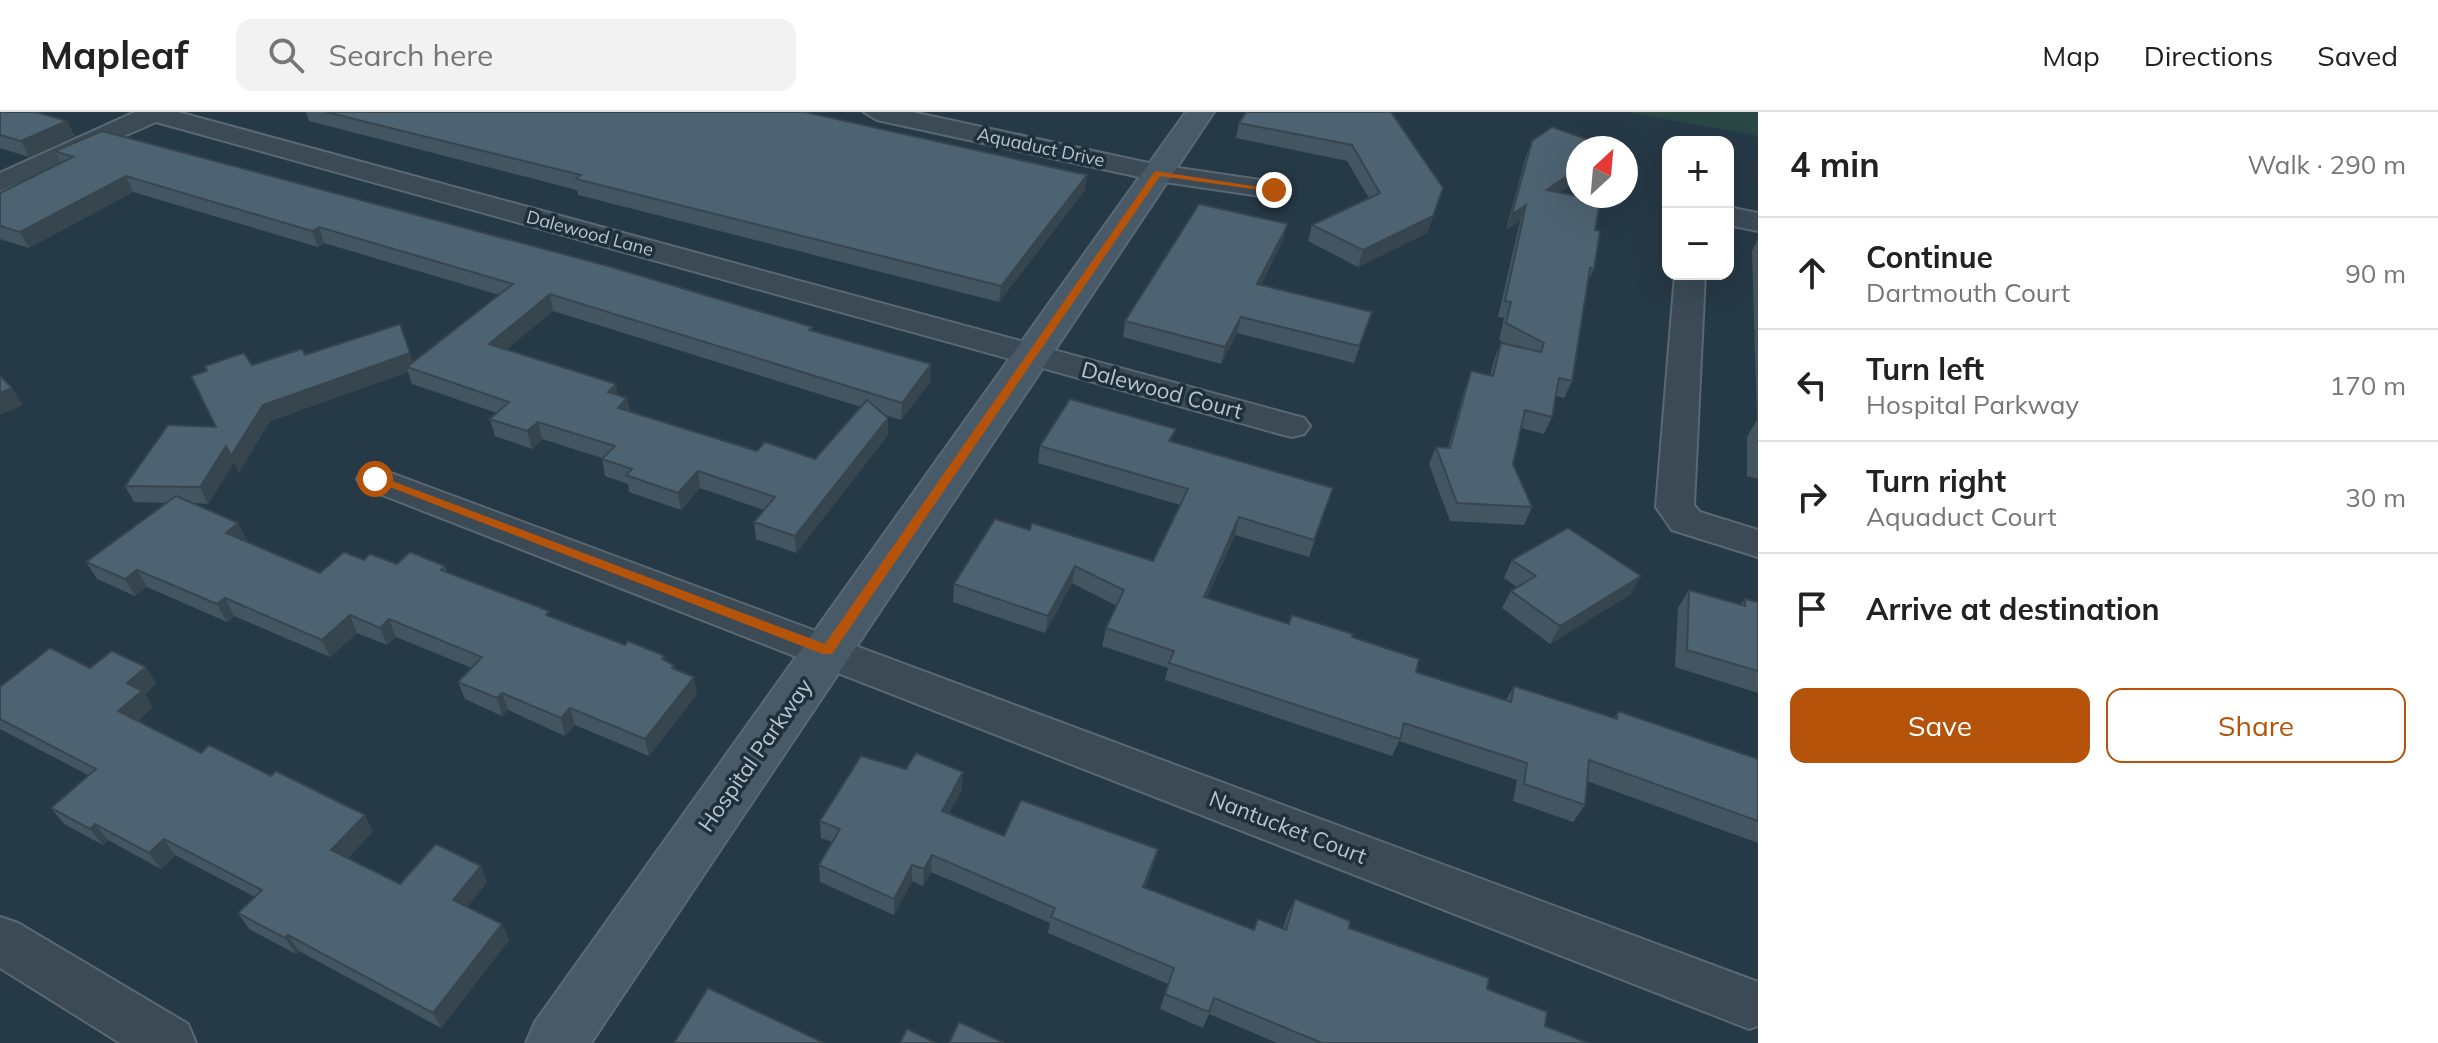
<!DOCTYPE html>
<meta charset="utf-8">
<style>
body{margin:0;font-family:Mulish,sans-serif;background:#f2f2f2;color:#222}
.controls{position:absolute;right:24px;top:24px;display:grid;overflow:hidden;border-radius:16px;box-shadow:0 8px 32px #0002}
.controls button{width:72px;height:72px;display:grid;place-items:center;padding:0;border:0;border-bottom:2px solid #e0e0e0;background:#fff;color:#222;font:40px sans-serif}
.compass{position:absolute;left:1566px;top:24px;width:72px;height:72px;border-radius:50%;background:#fff;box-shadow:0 8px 32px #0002;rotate:26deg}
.stop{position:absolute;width:24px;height:24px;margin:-18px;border:6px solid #b45309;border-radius:50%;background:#fff}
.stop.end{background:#b45309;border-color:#fff;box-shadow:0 2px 8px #0008}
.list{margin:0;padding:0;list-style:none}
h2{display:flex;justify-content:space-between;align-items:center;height:104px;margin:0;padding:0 32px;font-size:34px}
h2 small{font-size:26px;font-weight:400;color:#767676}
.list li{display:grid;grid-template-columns:52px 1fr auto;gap:24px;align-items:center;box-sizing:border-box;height:112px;padding:0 32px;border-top:2px solid #e0e0e0}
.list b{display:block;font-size:30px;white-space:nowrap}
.list p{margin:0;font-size:26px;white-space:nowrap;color:#767676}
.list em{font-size:26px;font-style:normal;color:#767676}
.actions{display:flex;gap:16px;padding:24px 32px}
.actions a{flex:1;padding:18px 0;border:2px solid #b45309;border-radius:16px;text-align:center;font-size:28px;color:#b45309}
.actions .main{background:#b45309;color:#fff}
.icon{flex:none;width:44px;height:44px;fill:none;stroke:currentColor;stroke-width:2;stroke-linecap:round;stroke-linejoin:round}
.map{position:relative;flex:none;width:1758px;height:931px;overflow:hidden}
header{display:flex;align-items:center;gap:48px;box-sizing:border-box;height:112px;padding:0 40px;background:#fff;border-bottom:2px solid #e0e0e0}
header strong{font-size:38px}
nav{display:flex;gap:44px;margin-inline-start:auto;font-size:28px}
.search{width:560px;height:72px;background:#f2f2f2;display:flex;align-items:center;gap:20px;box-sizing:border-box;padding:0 28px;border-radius:16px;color:#767676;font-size:30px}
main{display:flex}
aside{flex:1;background:#fff}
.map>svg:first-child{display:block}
.green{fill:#284745}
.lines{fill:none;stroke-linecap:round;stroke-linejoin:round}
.street-casing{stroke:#596872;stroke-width:4}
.secondary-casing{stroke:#596872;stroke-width:4}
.street{fill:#3b4a55;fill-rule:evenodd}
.secondary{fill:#485a68;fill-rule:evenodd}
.wall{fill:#435561;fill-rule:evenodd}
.shaded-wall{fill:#37454f}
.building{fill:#4e6371;stroke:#37454f;stroke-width:2}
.route{fill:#b45309}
.labels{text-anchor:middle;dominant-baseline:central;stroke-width:7;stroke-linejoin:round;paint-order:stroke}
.far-street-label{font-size:18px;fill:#b8c5ce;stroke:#1f2f3b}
.street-label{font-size:22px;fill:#b8c5ce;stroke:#1f2f3b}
</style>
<header>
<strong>Mapleaf</strong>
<div class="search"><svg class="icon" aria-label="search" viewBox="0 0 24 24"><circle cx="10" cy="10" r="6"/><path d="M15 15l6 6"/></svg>Search here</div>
<nav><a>Map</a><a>Directions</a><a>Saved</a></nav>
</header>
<main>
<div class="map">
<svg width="1758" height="931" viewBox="0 0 1758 931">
<rect width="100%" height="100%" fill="#263946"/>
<!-- green -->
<path class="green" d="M 1626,0 L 1758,0 L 1758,24 Z"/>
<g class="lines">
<!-- street casing -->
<g class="street-casing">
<g id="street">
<path d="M 135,0 L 178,0 L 1304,306 L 1310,314 L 1304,322 L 1292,325 L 1280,322 L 156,10 L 0,79 L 0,61 Z"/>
<path d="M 864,0 L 912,0 L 1158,53 L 1274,70 L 1284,72 L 1288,78 L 1284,84 L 1274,86 L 1158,69 L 877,8 Z"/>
<path d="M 1728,95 L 1758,101 L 1758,119 L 1728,113 Z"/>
<path d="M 1675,162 L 1705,162 L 1694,393 L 1700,400 L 1758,418 L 1758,445 L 1672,418 L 1656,395 Z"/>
<path d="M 375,355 L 1758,870 L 1758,914 L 1749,917 L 362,375 L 357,367 L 362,359 Z"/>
<path d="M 0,805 L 18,811 L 188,912 L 196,931 L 120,931 L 0,856 Z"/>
</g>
</g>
<!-- secondary casing -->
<g class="secondary-casing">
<path id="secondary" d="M 1186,0 L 1214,0 L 591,931 L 526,931 L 535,910 Z"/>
</g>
<!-- street -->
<use href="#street" class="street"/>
<!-- secondary -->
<use href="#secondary" class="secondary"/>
</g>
<!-- wall -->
<g class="wall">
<path d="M 0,0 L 75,24 L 29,45 L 0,36 Z"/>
<path d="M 306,0 L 805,0 L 1085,78 L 999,190 L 578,83 L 577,78 L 309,9 Z"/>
<path d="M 1391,0 L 1443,76 L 1427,121 L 1358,155 L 1308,129 L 1312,113 L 1369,86 L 1347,49 L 1236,26 L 1239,11 Z"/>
<path d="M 1532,29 L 1609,35 L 1608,36 L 1578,36 L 1578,67 L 1559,81 L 1595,118 L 1594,157 L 1587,171 L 1572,269 L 1564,286 L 1556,284 L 1552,305 L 1544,322 L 1521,316 L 1513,352 L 1532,395 L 1524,413 L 1450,409 L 1429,352 L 1436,335 L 1448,336 L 1465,276 L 1471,259 L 1490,264 L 1494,248 L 1501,231 L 1508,233 L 1499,228 L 1504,206 L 1498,205 L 1520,109 L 1506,118 L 1526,44 Z"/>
<path d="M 55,39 L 812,215 L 812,219 L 931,252 L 931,269 L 901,308 L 885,303 L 888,306 L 888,323 L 796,441 L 756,427 L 754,410 L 764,398 L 700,376 L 681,398 L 629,380 L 628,372 L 605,364 L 602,346 L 542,327 L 532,337 L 495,324 L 490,307 L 497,301 L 412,272 L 408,260 L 270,309 L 239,360 L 234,350 L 208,392 L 193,391 L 247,428 L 246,429 L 320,461 L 364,448 L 397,452 L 445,454 L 447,460 L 551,505 L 674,553 L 675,557 L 697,582 L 649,644 L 575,613 L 565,624 L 508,598 L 502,604 L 465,587 L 458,570 L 472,556 L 396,525 L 387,533 L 357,521 L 330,545 L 234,504 L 227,510 L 147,475 L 135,484 L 97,467 L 86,450 L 167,391 L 134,390 L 125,374 L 216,315 L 252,253 L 305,243 L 413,250 L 499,183 L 324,131 L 318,135 L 133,80 L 29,136 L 0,127 L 0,81 L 61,51 ZM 553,199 L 861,295 L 815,347 L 757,339 L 630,299 L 627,286 L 506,237 Z"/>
<path d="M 1758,127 L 1758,367 L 1747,364 L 1747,325 L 1757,308 L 1752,139 Z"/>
<path d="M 1283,128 L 1261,173 L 1372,200 L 1354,251 L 1237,221 L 1221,252 L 1123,225 L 1125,209 Z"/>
<path d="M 1173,330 L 1333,376 L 1309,445 L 1235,423 L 1207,485 L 1289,512 L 1352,525 L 1416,560 L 1506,588 L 1514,574 L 1614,606 L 1618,599 L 1758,647 L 1758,731 L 1587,669 L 1585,693 L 1573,710 L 1513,689 L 1517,668 L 1399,629 L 1392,644 L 1165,568 L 1168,556 L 1102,534 L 1106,516 L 1117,494 L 1072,471 L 1045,521 L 953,490 L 954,472 L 1030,418 L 1153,449 L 1180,393 L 1038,351 L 1040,334 Z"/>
<path d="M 1512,448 L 1631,482 L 1550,532 L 1502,496 L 1511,479 L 1517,475 L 1504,466 Z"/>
<path d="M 1689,478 L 1741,493 L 1745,487 L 1758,490 L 1758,581 L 1675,555 L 1678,496 Z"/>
<path d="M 146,555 L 156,572 L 145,582 L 153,595 L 138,609 L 201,641 L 373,719 L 348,746 L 400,772 L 487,770 L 467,795 L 502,812 L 509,828 L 441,916 L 299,839 L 296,842 L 249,817 L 238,801 L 255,785 L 175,743 L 161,757 L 108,728 L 103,733 L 64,712 L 51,696 L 88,663 L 0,617 L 0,575 L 90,556 Z"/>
<path d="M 906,657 L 962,677 L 949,701 L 1004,724 L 1153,754 L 1145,776 L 1253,818 L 1258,807 L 1283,817 L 1287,803 L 1295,787 L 1349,816 L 1487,877 L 1545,914 L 1588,931 L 1277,931 L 1209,902 L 1203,916 L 1160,897 L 1168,872 L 1048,821 L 1050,811 L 931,760 L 923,774 L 912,769 L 894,803 L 820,770 L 819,753 L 833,730 L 821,726 L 820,709 Z"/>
</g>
<!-- shaded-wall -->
<g class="shaded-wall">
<path d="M 67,9 L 75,24 L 29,45 L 21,29 Z"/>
<path d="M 1578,56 L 1578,67 L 1540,94 L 1547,78 Z"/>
<path d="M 1087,63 L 1085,78 L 999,190 L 1001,174 Z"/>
<path d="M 126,64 L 133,80 L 29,136 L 20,120 Z"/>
<path d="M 1526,93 L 1520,109 L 1506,118 L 1512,102 Z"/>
<path d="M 1433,104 L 1427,121 L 1358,155 L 1363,138 Z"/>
<path d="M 1288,112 L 1283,128 L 1253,189 L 1257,172 Z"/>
<path d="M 319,115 L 324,131 L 318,135 L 312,119 Z"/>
<path d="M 550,182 L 553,199 L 493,249 L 489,232 Z"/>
<path d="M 1241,205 L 1237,221 L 1221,252 L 1225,235 Z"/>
<path d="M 410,241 L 415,257 L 407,255 L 408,260 L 270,309 L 239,360 L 231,344 L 263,293 Z"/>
<path d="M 931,252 L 931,269 L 901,308 L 902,291 Z"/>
<path d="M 616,272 L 619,289 L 608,280 Z"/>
<path d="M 12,276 L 23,293 L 0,303 L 0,281 Z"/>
<path d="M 627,286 L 630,303 L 618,296 Z"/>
<path d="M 888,306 L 888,323 L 796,441 L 795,424 Z"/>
<path d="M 538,310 L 542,327 L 532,337 L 527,319 Z"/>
<path d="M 226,334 L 234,350 L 208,392 L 200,375 Z"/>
<path d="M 698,359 L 700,376 L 681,398 L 678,381 Z"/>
<path d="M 1239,405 L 1235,423 L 1200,502 L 1204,485 Z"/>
<path d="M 238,411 L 247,428 L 235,438 L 226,421 Z"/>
<path d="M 1075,454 L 1072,471 L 1045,521 L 1048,504 Z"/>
<path d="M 137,458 L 147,475 L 135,484 L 125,467 Z"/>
<path d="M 1641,464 L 1631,482 L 1550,532 L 1560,514 Z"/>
<path d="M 225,486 L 234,504 L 227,510 L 217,492 Z"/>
<path d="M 350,503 L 357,521 L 330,545 L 322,528 Z"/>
<path d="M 389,507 L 396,525 L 387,533 L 380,516 Z"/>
<path d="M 146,555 L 156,572 L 145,582 L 153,595 L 130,616 L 118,599 L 127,571 Z"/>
<path d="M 694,565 L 697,582 L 649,644 L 645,627 Z"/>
<path d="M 502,581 L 508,598 L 502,604 L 497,586 Z"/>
<path d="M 570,596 L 575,613 L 565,624 L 561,606 Z"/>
<path d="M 963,660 L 962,677 L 941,716 L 942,699 Z"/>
<path d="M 365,703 L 373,719 L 340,755 L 331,738 Z"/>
<path d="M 95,712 L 108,728 L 103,733 L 90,717 Z"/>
<path d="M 164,727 L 175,743 L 161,757 L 149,741 Z"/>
<path d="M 1158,737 L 1153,754 L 1139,792 L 1143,775 Z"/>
<path d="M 932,743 L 931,760 L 923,774 L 924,757 Z"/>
<path d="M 912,753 L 912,769 L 894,803 L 894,787 Z"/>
<path d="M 481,754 L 487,770 L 460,804 L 453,788 Z"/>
<path d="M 502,812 L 509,828 L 441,916 L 433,901 Z"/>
<path d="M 288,823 L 299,839 L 296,842 L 285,826 Z"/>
</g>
<!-- building -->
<g class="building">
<path d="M 0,0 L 36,0 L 67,9 L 21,29 L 0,23 Z"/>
<path d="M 326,0 L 805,0 L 1087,63 L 1001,174 L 576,67 L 581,63 Z"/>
<path d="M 1246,0 L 1391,0 L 1443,76 L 1433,104 L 1363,138 L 1312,113 L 1380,81 L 1352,33 L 1239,11 Z"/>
<path d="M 1552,15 L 1609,35 L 1607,36 L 1578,36 L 1578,56 L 1547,78 L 1600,89 L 1595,118 L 1600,119 L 1594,157 L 1590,156 L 1572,269 L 1559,266 L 1552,305 L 1525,298 L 1513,352 L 1532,395 L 1457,391 L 1436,335 L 1450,336 L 1471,259 L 1493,264 L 1501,231 L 1541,240 L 1544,231 L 1506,211 L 1511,190 L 1505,189 L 1526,93 L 1512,102 L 1532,29 Z"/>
<path d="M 102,19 L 608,154 L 812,215 L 809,218 L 931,252 L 902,291 L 550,182 L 489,232 L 616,272 L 608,280 L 627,286 L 618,296 L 757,339 L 765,330 L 815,347 L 867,288 L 888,306 L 795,424 L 754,410 L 775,385 L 698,359 L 678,381 L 626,363 L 632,357 L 602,347 L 615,334 L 538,310 L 527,319 L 490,307 L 509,290 L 407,255 L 513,172 L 319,115 L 312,119 L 126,64 L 20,120 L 0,114 L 0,81 L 73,45 L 55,39 Z"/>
<path d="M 1199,92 L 1288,112 L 1257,172 L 1372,200 L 1359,234 L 1241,205 L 1225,235 L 1125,209 Z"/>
<path d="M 400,212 L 410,241 L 263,293 L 231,344 L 226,334 L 200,375 L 125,374 L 168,313 L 216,315 L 191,264 L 207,259 L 205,254 L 244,241 L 252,253 L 302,237 L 305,243 Z"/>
<path d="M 0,264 L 12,276 L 0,281 Z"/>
<path d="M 1070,287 L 1176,317 L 1169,329 L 1333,376 L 1314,428 L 1239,405 L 1204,485 L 1289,512 L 1292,503 L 1353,522 L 1352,525 L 1419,547 L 1416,560 L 1511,590 L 1514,574 L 1617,607 L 1618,599 L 1758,647 L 1758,709 L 1589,648 L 1585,693 L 1524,672 L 1527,651 L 1404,611 L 1400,627 L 1169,551 L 1174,539 L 1106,516 L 1124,478 L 1075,454 L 1048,504 L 954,472 L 995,407 L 1030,418 L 1032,411 L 1153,449 L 1188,377 L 1040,334 Z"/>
<path d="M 176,384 L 238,411 L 226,421 L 320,461 L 344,440 L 364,448 L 370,442 L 397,452 L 410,440 L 445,454 L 441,458 L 549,499 L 546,503 L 625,533 L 628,529 L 665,544 L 662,547 L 674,553 L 672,556 L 694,565 L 645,627 L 570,596 L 561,606 L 502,581 L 497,586 L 458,570 L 482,545 L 389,507 L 380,516 L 350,503 L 322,528 L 225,486 L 217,492 L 137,458 L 125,467 L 86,450 Z"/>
<path d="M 1568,416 L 1641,464 L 1560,514 L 1511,479 L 1536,464 L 1512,448 Z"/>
<path d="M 1689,478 L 1745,494 L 1745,487 L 1758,490 L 1758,559 L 1687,538 Z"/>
<path d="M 50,536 L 90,556 L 112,539 L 146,555 L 127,571 L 142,579 L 118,599 L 201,641 L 209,633 L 271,664 L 276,659 L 365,703 L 331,738 L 400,772 L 436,732 L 481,754 L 453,788 L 502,812 L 433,901 L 288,823 L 285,826 L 238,801 L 262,778 L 164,727 L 149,741 L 95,712 L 90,717 L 51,696 L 96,657 L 0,607 L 0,575 Z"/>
<path d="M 916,641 L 963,660 L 942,699 L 1004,724 L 1021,688 L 1158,737 L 1143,775 L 1254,818 L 1258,807 L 1286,818 L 1295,787 L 1350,809 L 1349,816 L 1489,866 L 1487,877 L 1547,900 L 1545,914 L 1588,931 L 1322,931 L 1214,886 L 1209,900 L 1165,882 L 1174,856 L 1051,805 L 1055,796 L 932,743 L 924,757 L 912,753 L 894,787 L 819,753 L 840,717 L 820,709 L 861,644 L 906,657 Z"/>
<path d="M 708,876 L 824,931 L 674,931 Z"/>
<path d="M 959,910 L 1004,931 L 949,931 Z"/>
<path d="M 907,917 L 936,931 L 900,931 Z"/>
</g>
<!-- route -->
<path class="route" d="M 1155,59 L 1278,78 L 1274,80 L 1160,64 L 832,542 L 823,542 L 369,367 L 379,364 L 825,532 Z"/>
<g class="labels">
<!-- far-street labels -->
<g class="far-street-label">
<text transform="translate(1041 35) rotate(12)">Aquaduct Drive</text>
<text transform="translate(590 121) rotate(15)">Dalewood Lane</text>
</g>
<!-- street labels -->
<g class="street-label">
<text transform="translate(1162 278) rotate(15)">Dalewood Court</text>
<text transform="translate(755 643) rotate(-55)">Hospital Parkway</text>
<text transform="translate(1288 715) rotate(21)">Nantucket Court</text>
</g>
</g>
</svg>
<div class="controls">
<button>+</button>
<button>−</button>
</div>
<svg class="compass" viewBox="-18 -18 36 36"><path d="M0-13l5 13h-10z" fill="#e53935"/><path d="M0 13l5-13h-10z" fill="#767676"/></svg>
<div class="stop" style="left:375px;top:367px"></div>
<div class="stop end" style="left:1274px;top:78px"></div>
</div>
<aside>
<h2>4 min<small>Walk · 290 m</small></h2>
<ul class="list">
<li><svg class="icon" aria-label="ahead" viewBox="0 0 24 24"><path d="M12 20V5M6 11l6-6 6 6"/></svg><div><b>Continue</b><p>Dartmouth Court</p></div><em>90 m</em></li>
<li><svg class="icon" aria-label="left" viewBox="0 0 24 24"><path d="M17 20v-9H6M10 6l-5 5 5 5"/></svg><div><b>Turn left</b><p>Hospital Parkway</p></div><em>170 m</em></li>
<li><svg class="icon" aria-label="right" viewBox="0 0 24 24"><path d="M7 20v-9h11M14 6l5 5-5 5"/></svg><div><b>Turn right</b><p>Aquaduct Court</p></div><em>30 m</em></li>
<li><svg class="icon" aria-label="arrive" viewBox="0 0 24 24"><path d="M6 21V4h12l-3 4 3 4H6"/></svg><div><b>Arrive at destination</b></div></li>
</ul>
<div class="actions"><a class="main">Save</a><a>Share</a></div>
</aside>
</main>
